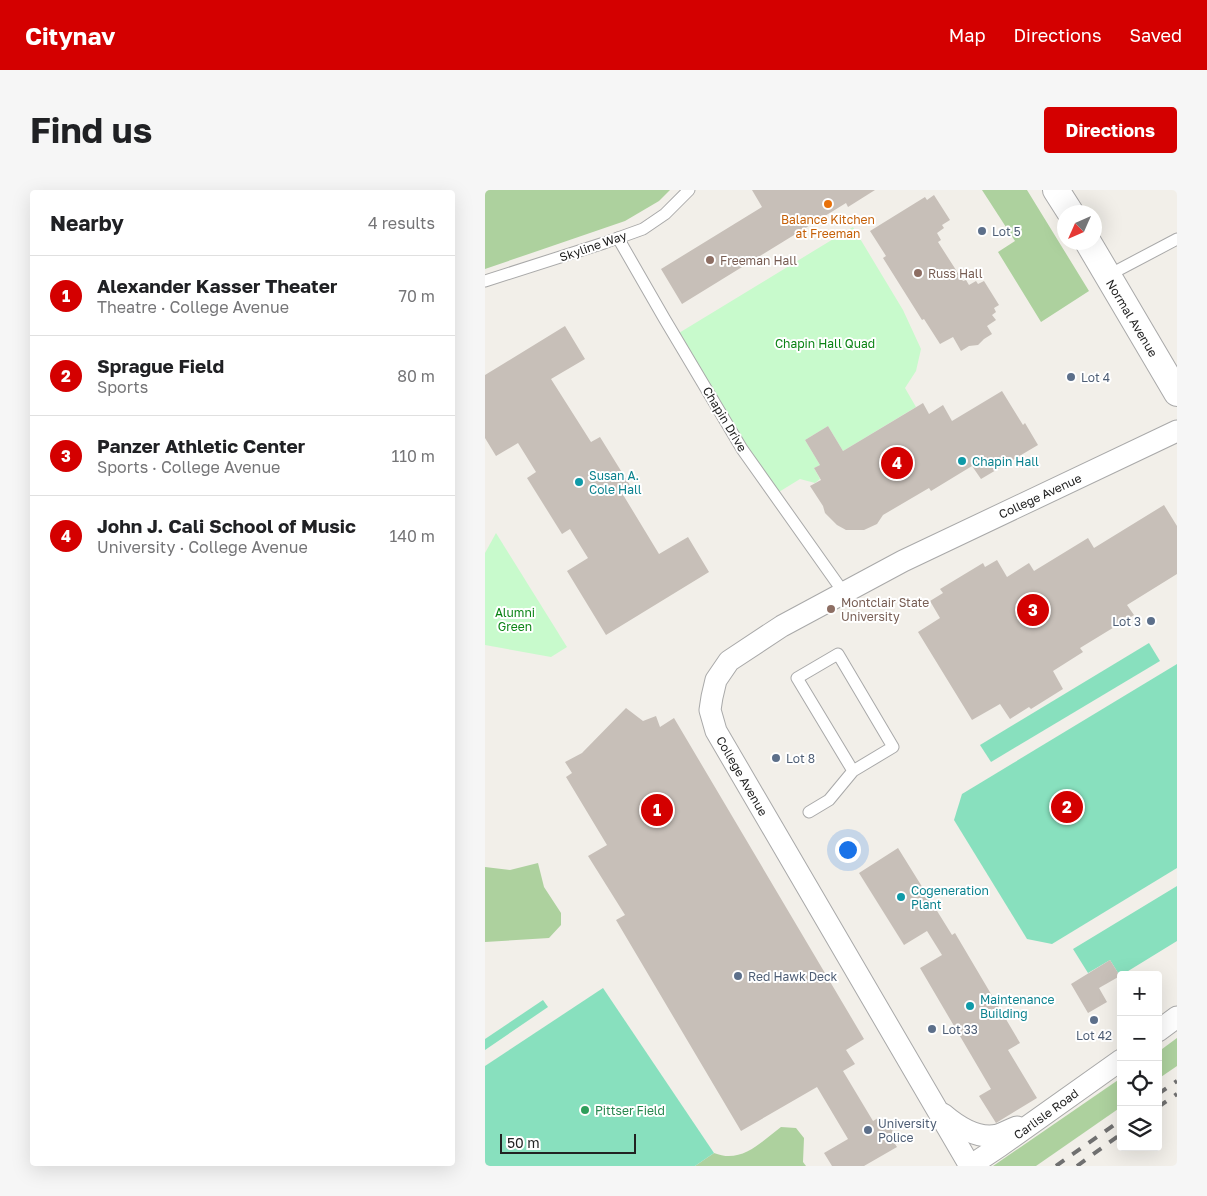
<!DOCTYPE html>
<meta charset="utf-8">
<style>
body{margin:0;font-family:"Golos Text",sans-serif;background:#f6f6f6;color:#202124}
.controls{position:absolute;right:15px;bottom:15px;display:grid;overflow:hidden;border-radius:5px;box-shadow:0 5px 20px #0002}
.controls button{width:45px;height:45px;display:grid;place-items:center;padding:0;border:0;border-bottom:1px solid #e0e0e0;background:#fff;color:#202124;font:25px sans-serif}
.compass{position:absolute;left:572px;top:15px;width:45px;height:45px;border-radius:50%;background:#fff;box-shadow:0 5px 20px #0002;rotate:225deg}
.scale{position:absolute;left:15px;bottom:12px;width:136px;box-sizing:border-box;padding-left:5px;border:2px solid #222;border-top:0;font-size:14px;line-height:18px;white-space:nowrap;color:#222;-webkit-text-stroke:4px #fff;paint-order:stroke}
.you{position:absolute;left:362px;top:659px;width:18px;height:18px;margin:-12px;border:4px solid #fff;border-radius:50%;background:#1a73e8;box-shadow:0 0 0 8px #1a73e833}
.badge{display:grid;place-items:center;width:32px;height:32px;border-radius:50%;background:#d40000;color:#fff;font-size:16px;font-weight:700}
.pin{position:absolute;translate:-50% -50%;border:2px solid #fff;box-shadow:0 1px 5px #0006}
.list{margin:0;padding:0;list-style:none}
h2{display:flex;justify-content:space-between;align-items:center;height:65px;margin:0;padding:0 20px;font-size:21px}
h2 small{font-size:16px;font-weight:400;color:#757577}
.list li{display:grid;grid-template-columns:32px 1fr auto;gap:15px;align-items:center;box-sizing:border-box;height:80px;padding:0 20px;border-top:1px solid #e0e0e0}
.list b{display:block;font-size:19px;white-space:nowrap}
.list p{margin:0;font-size:16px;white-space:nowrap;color:#757577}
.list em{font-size:16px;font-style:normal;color:#757577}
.icon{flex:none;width:28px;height:28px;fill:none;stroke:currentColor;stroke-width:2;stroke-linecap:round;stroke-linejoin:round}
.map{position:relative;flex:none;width:692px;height:976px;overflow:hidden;border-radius:5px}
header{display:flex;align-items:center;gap:30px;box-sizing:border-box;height:70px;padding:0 25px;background:#d40000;color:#fff}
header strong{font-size:24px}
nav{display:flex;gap:28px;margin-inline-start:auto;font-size:18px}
.intro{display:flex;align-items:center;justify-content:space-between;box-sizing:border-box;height:120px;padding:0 30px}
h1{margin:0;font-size:35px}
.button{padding:12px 22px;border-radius:5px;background:#d40000;color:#fff;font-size:18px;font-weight:700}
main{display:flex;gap:30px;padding:0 30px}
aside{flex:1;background:#fff;border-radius:5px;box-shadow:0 5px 20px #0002}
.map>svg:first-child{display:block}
.forest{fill:#add19e}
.park{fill:#c8facc}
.pitch{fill:#88e0be}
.building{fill:#c7bfb8}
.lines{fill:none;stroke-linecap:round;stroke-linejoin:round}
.service-casing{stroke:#a9a9a9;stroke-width:13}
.minor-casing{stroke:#a9a9a9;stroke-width:23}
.tertiary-casing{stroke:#a9a9a9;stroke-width:28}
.service{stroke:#fff;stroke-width:11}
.minor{stroke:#fff;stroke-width:21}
.tertiary{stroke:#fff;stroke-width:26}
.rail{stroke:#707070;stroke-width:4;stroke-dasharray:10 10;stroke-linecap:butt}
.food-dot{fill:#e8710a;stroke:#fff;stroke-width:2}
.service-dot{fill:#5c6f8a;stroke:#fff;stroke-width:2}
.education-dot{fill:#8d6e63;stroke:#fff;stroke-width:2}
.culture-dot{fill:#0f9aa8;stroke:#fff;stroke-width:2}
.leisure-dot{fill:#2e9e5b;stroke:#fff;stroke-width:2}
.labels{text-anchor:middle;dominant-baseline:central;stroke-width:4;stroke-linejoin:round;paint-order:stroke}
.food-label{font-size:12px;fill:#c56008;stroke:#fff}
.service-label{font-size:12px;fill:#4e5e75;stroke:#fff;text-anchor:start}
.street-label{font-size:12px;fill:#222;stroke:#fff}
.education-label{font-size:12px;fill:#785e54;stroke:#fff;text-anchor:start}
.park-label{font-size:12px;fill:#0c8416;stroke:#fff}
.culture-label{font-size:12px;fill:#0d838f;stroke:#fff;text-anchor:start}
.leisure-label{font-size:12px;fill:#27864d;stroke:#fff;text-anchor:start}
</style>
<header>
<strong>Citynav</strong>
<nav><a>Map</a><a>Directions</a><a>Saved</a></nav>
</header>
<div class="intro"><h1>Find us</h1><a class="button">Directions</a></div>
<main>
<aside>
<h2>Nearby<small>4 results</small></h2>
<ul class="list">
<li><span class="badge">1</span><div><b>Alexander Kasser Theater</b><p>Theatre · College Avenue</p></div><em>70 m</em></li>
<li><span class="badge">2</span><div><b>Sprague Field</b><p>Sports</p></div><em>80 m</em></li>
<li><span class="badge">3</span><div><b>Panzer Athletic Center</b><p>Sports · College Avenue</p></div><em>110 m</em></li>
<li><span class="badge">4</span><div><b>John J. Cali School of Music</b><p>University · College Avenue</p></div><em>140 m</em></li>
</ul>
</aside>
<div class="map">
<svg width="692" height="976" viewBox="0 0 692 976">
<rect width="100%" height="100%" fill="#f2efe9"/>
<!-- forest -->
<g class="forest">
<path d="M 0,0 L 185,0 L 174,11 L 140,31 L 0,79 Z"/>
<path d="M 497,0 L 542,0 L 604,101 L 556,132 L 513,62 L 530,51 Z"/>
<path d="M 53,673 L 59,697 L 76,723 L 76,735 L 64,748 L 0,752 L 0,677 L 25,680 Z"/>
<path d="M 692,848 L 692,876 L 673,889 L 673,862 Z"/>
<path d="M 636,888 L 636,917 L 551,976 L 508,976 Z"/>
<path d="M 296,937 L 311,938 L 319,948 L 318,972 L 321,976 L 210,976 L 229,963 C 256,974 275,953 296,937 Z"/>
</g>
<!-- park -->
<g class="park">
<path d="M 368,37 L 418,120 L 436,159 L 431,181 L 420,198 L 431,217 L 358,261 L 343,236 L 320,250 L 335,275 L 329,278 L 335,289 L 330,293 L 315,289 L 289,305 L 189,146 Z"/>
<path d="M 11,343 L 82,457 L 66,467 L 0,455 L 0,363 Z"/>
</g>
<!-- pitch -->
<g class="pitch">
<path d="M 664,453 L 675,471 L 506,572 L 495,555 Z"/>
<path d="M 692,474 L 692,678 L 567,754 L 542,749 L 469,630 L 477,604 Z"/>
<path d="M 692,696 L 692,751 L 635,786 L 625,770 L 603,783 L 588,759 Z"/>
<path d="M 118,798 L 229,963 L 210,976 L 0,976 L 0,876 Z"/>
<path d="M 58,810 L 63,817 L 0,860 L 0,849 Z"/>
</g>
<!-- building -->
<g class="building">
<path d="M 267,0 L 390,0 L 363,17 L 361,13 L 197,114 L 176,79 L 277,17 Z"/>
<path d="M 449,5 L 465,30 L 457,35 L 459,38 L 452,43 L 456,50 L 453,52 L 478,91 L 481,90 L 484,95 L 491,91 L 493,94 L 499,91 L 514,115 L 509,118 L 511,122 L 507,125 L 511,130 L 502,136 L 507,144 L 499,149 L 493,155 L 484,156 L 476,161 L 468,147 L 455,154 L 439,129 L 437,130 L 398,68 L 401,66 L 385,41 L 440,7 L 442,10 Z"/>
<path d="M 80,136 L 100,169 L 66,189 L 106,252 L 115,247 L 146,297 L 137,303 L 174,364 L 203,347 L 224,382 L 121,445 L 82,381 L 103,368 L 85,339 L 77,344 L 42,288 L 51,282 L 33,253 L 11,266 L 0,248 L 0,185 Z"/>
<path d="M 517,201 L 538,235 L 540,233 L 553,255 L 496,289 L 487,276 L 446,301 L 444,298 L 398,325 L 392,334 L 379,340 L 361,340 L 352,335 L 340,323 L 338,316 L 325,296 L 336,290 L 329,278 L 335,275 L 320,250 L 343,236 L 358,261 L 438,213 L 444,224 L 458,215 L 467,231 Z"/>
<path d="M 679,315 L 692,336 L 692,384 L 642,415 L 649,425 L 595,458 L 598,462 L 568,481 L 578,499 L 546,519 L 544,517 L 525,529 L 515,514 L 487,530 L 433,442 L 455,428 L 445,411 L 458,403 L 455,399 L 498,373 L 500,377 L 512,370 L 522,387 L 544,373 L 549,381 L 603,348 L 609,358 Z"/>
<path d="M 141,518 L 158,531 L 171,526 L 175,537 L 189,528 L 379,849 L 361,860 L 370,874 L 358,881 L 388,931 L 393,928 L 405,934 L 408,938 L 406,948 L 412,957 L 379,976 L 347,976 L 339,963 L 363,949 L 332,897 L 256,941 L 131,730 L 140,725 L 103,666 L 122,655 L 81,587 L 87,583 L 80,572 L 97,563 Z"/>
<path d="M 413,658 L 467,745 L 470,743 L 535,853 L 523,860 L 552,908 L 511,933 L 494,906 L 506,899 L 435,778 L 457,765 L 442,741 L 419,755 L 374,683 Z"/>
<path d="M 625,770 L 635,786 L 614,798 L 622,812 L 603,823 L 586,794 Z"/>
</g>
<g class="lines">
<!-- service casing -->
<g class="service-casing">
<g id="service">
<path d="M 133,48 L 179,128 L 257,259 L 359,403"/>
<path d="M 622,86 L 692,49"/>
<path d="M 0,91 L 119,53 L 158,39 L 180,24 L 204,0"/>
<path d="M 324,622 L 344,610 L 368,581 L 312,488 L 353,464 L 408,557 L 368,581"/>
</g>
</g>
<!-- minor casing -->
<g class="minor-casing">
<g id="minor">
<path d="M 673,841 L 692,827"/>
<path d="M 458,924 C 472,936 492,950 513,945 C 519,943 526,939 532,937"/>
<path d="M 485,976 L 231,541 L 225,520 L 227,507 L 231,490 L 244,471 L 297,436 L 418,371 L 692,241"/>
<path d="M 485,976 L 515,956 L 636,870"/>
</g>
</g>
<!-- tertiary casing -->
<g class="tertiary-casing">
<g id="tertiary">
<path d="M 571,0 L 585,22"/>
<path d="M 603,52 L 692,203"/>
</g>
</g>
<!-- service -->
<use href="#service" class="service"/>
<!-- minor -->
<use href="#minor" class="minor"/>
<!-- tertiary -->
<use href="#tertiary" class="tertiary"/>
<!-- rail -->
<g class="rail">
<path d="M 673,904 L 692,891"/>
<path d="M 673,917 L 692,904"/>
<path d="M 571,976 L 636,930"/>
<path d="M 592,976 L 636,944"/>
</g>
</g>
<!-- markers -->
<circle class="food-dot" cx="343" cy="14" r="5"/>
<g class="service-dot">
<circle cx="497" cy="41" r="5"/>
<circle cx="586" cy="187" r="5"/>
<circle cx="666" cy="431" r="5"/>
<circle cx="291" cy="568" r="5"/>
<circle cx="253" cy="786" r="5"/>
<circle cx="609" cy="830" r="5"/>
<circle cx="447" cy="839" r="5"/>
<circle cx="383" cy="940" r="5"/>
</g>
<g class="education-dot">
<circle cx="225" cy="70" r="5"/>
<circle cx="433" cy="83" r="5"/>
<circle cx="346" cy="419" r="5"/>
</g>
<g class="culture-dot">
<circle cx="477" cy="271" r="5"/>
<circle cx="94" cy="292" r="5"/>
<circle cx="416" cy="707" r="5"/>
<circle cx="485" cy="816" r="5"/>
</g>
<circle class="leisure-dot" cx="100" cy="920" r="5"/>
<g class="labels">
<!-- food labels -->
<g class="food-label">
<text x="343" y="29">Balance Kitchen<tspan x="343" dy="14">at Freeman</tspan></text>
</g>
<!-- service labels -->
<g class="service-label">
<text x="507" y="41">Lot 5</text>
<text x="596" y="187">Lot 4</text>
<text x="656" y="431" text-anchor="end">Lot 3</text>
<text x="301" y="568">Lot 8</text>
<text x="263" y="786">Red Hawk Deck</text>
<text x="457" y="839">Lot 33</text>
<text x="609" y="845" text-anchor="middle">Lot 42</text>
<text x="393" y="933">University<tspan x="393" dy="14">Police</tspan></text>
</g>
<!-- street labels -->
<g class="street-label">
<text transform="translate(108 56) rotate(-19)">Skyline Way</text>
<text transform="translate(647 128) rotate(59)">Normal Avenue</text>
<text transform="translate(240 229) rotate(59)">Chapin Drive</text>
<text transform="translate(555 306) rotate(-25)">College Avenue</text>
<text transform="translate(257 586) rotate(60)">College Avenue</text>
<text transform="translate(561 924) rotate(-36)">Carlisle Road</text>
</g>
<!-- education labels -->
<g class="education-label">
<text x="235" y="70">Freeman Hall</text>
<text x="443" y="83">Russ Hall</text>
<text x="356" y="412">Montclair State<tspan x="356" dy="14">University</tspan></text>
</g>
<!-- park labels -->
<g class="park-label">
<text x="340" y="153">Chapin Hall Quad</text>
<text x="30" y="422">Alumni<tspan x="30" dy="14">Green</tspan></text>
</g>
<!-- culture labels -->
<g class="culture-label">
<text x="487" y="271">Chapin Hall</text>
<text x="104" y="285">Susan A.<tspan x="104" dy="14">Cole Hall</tspan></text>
<text x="426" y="700">Cogeneration<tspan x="426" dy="14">Plant</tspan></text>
<text x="495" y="809">Maintenance<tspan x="495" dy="14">Building</tspan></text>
</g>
<!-- leisure labels -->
<g class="leisure-label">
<text x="110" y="920">Pittser Field</text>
</g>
</g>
</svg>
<div class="controls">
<button>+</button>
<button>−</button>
<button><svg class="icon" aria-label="locate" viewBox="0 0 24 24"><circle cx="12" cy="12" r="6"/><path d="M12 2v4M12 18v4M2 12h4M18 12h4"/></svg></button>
<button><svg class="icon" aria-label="layers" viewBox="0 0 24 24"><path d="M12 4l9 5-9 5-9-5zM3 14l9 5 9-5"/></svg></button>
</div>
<svg class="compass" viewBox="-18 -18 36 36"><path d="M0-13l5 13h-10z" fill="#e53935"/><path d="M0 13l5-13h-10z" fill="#757577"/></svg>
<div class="scale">50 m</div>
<div class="you"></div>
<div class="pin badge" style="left:172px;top:620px">1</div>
<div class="pin badge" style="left:582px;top:617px">2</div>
<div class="pin badge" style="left:548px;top:420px">3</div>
<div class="pin badge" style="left:412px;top:273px">4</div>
</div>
</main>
